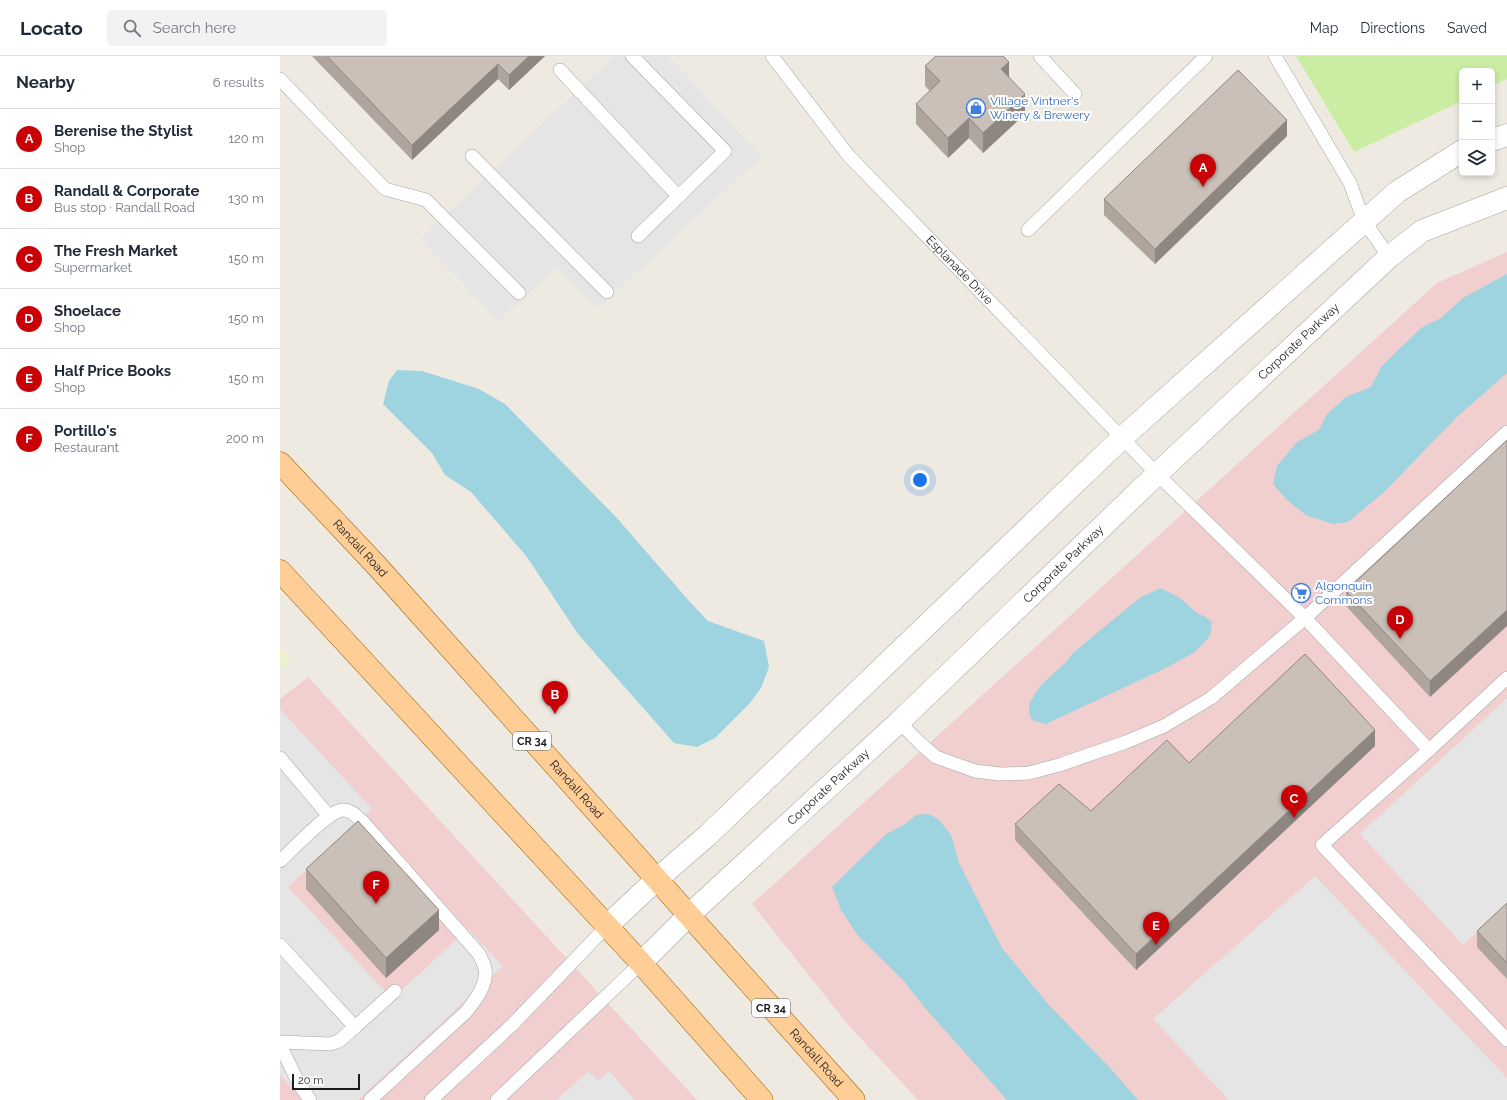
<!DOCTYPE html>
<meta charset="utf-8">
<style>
body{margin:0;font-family:Raleway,sans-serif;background:#f2f2f3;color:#1f2937}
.controls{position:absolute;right:12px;top:12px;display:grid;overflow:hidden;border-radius:6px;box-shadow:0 2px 6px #0003}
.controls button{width:36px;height:36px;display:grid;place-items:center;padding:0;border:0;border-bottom:1px solid #e0e1e3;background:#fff;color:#1f2937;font:20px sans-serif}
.scale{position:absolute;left:12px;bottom:10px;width:68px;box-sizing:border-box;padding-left:4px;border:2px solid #1d1d1d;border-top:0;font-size:11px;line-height:14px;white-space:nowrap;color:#1d1d1d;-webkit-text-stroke:3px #fff;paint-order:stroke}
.you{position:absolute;left:640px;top:424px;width:14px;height:14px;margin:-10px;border:3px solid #fff;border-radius:50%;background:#1a73e8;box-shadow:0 0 0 6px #1a73e833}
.badge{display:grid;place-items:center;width:26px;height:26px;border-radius:50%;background:#c90006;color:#fff;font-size:13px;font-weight:700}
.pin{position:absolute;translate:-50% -33px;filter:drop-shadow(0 1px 2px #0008)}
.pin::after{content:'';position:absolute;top:21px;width:14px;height:12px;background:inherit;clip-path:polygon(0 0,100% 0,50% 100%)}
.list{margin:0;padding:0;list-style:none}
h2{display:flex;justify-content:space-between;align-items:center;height:52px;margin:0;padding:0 16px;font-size:17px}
h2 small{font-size:13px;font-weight:400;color:#747a83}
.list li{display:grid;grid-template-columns:26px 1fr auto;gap:12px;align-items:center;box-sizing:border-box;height:60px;padding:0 16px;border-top:1px solid #e0e1e3}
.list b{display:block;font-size:15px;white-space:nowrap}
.list p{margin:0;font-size:13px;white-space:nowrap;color:#747a83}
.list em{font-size:13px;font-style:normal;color:#747a83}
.icon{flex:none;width:22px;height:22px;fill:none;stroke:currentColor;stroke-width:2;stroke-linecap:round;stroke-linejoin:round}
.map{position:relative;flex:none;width:1227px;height:1044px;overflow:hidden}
header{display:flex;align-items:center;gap:24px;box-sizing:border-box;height:56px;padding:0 20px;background:#fff;border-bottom:1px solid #e0e1e3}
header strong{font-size:19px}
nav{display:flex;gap:22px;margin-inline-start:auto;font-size:14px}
.search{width:280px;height:36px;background:#f2f2f3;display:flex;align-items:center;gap:10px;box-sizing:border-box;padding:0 14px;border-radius:6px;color:#747a83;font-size:15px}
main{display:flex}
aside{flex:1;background:#fff}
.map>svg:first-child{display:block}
.commercial{fill:#f1cfcf}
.farmland{fill:#eeefcb}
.grass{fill:#caeda3}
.parking{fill:#e5e5e5}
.water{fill:#9ed3e0}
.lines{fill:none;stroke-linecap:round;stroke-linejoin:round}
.lane-casing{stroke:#a4a4a4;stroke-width:14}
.street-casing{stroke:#a4a4a4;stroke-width:23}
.primary-casing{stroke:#955f00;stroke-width:23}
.lane{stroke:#fff;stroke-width:13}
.street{stroke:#fff;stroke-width:22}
.primary{stroke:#ffce96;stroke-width:22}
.wall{fill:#afa59d}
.shaded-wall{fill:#8e8680}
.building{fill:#cbc0b7;stroke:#8e8680}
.labels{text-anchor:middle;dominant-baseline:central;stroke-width:4;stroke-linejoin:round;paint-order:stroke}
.shield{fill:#fff;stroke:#616161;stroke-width:1}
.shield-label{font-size:11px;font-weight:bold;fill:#1d1d1d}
.shop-label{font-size:12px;fill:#366cbe;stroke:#fff;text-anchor:start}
.street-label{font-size:12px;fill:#1d1d1d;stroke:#fff}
</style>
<header>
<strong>Locato</strong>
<div class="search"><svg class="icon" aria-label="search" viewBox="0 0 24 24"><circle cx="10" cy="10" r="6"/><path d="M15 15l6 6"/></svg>Search here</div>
<nav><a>Map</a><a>Directions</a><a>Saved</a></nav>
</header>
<main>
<aside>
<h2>Nearby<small>6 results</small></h2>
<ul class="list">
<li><span class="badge">A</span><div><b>Berenise the Stylist</b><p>Shop</p></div><em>120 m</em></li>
<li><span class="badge">B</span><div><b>Randall &amp; Corporate</b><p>Bus stop · Randall Road</p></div><em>130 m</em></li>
<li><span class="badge">C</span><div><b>The Fresh Market</b><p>Supermarket</p></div><em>150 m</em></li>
<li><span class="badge">D</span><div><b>Shoelace</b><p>Shop</p></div><em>150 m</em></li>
<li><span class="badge">E</span><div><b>Half Price Books</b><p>Shop</p></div><em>150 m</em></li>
<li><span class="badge">F</span><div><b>Portillo's</b><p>Restaurant</p></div><em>200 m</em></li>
</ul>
</aside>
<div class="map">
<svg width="1227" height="1044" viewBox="0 0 1227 1044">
<rect width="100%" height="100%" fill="#efeae1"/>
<!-- commercial -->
<g class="commercial">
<path d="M 1227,196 L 1227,1044 L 638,1044 L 570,971 L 472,848 L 1157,227 Z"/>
<path d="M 28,621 L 417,1044 L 0,1044 L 0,643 Z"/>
</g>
<!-- farmland -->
<path class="farmland" d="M 0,592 L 11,604 L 0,614 Z"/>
<!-- grass -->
<path class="grass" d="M 1016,0 L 1227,0 L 1227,23 L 1212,30 L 1212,15 L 1182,15 L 1182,45 L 1074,96 Z"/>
<!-- parking -->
<g class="parking">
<path d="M 334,0 L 389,0 L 481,101 L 318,252 L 277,211 L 219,265 L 140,183 Z"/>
<path d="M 1227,642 L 1227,848 L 1183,889 L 1080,778 Z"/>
<path d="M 0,653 L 92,753 L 8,831 L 112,943 L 188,873 L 223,910 L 78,1044 L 23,1044 L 0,1019 Z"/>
<path d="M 1035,820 L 1227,1022 L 1227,1044 L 949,1044 L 873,963 Z"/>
<path d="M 309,1015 L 318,1025 L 329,1015 L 355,1044 L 276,1044 Z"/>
</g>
<!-- water -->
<g class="water">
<path d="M 1227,218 L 1227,317 L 1178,360 L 1103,437 L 1068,466 L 1053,468 L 1026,459 L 1007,444 L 993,428 L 997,410 L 1017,386 L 1039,374 L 1047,358 L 1066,341 L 1091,331 L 1101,311 L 1141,272 L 1161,262 L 1183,242 Z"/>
<path d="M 117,314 L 142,315 L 199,333 L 225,348 L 336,461 L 410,546 L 428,565 L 484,585 L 489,611 L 481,632 L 470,647 L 435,682 L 417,691 L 394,687 L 298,578 L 247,501 L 191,436 L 165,419 L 152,397 L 103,348 L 109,325 Z"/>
<path d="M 881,532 L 900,542 L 918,558 L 924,560 L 932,566 L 930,580 L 915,596 L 886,612 L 766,668 L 752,664 L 749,656 L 749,648 L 760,630 L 786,606 L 793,597 L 823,572 L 861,541 Z"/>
<path d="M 649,758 L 659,764 L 671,779 L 679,807 L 722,892 L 768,948 L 830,1012 L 858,1044 L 727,1044 L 645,952 L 623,924 L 579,881 L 561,854 L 552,831 L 605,779 L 625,768 L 636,759 Z"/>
</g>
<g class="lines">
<!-- lane casing -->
<g class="lane-casing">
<g id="lane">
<path d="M 352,0 L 445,95 L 358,180"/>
<path id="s1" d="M 492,0 L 568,99 L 877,418 L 1025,562 L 1149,694"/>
<path d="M 760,0 L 795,38"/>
<path d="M 995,0 L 1070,127 L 1084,165 L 1109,201"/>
<path d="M 280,14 L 399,141"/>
<path d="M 0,23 L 105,133 L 146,144 L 239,237"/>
<path d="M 192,100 L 327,236"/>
<path d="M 748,174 L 926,0"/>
<path d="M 1227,622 L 1149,694 L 1042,789 L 1227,984"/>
<path d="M 619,666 L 641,688 L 656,701 L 695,715 L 720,718 L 749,717 L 779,709 L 846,686 L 884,670 L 931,642 L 1025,562 L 1227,376"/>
<path d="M 0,702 L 49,760"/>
<path d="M 0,805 C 13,793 46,757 62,754 C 71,753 77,761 83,766 L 199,898 C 201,902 204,908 205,913 C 208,928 195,945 186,956 L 90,1044"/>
<path d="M 0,889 L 75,971 L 59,985 L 50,988 L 0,986"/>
<path d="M 75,971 L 115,935"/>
<path d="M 0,989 L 19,1028 L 30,1044"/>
<path d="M 151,1044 L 233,968 L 327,870"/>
<path d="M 217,1044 L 361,907"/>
</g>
</g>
<!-- street casing -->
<g class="street-casing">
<g id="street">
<path d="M 1212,84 L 1227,79"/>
<path d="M 327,870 L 376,824 L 428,779 L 843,381 L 1117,136 L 1182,95"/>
<path id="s2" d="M 361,907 L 408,860 L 619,666 L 877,418 L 1109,201 L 1142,175 L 1227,142"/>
</g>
</g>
<!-- primary casing -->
<g class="primary-casing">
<g id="primary">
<path id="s3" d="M 0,407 L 97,510 L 574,1044"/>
<path d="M 0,515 L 361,907 L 482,1044"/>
</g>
</g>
<!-- lane -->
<use href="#lane" class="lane"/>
<!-- street -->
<use href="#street" class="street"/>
<!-- primary -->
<use href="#primary" class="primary"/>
</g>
<!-- wall -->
<g class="wall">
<path d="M 32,0 L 265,0 L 229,34 L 218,23 L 132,104 Z"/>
<path d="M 645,10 L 729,21 L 745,58 L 703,97 L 689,82 L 668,102 L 636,68 L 636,48 L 650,35 L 645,30 Z"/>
<path d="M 1007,80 L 875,208 L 824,159 L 824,143 Z"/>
<path d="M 1227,384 L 1150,641 L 1066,550 L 1066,535 Z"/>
<path d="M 1095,690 L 856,914 L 735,784 L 735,768 L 811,755 L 909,707 Z"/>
<path d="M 26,813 L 159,874 L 106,922 L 26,833 Z"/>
<path d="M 1227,847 L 1227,923 L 1197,891 L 1197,875 Z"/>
</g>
<!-- shaded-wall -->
<g class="shaded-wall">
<path d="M 249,0 L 265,0 L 229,34 L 229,19 Z"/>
<path d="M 729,6 L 729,26 L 721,13 Z"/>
<path d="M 218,8 L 218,23 L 132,104 L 132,89 Z"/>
<path d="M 745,38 L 745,58 L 703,97 L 703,77 Z"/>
<path d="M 689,62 L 689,82 L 668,102 L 668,82 Z"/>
<path d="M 1007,64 L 1007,80 L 875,208 L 875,193 Z"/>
<path d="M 1227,554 L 1227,570 L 1150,641 L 1150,625 Z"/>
<path d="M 1095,674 L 1095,690 L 856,914 L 856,898 Z"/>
<path d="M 159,854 L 159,874 L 106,922 L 106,902 Z"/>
</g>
<!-- building -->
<g class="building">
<path d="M 47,0 L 249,0 L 229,19 L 218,8 L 132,89 Z"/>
<path d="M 656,0 L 723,0 L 729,6 L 721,13 L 745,38 L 703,77 L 689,62 L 668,82 L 636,48 L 660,25 L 645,10 Z"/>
<path d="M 958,14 L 1007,64 L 875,193 L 824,143 Z"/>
<path d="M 1227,384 L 1227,554 L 1150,625 L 1066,535 Z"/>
<path d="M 1025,598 L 1095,674 L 856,898 L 735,768 L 779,728 L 811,755 L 887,684 L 909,707 Z"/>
<path d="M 78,765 L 159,854 L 106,902 L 26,813 Z"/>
<path d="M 1227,847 L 1227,907 L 1197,875 Z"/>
</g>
<!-- icons -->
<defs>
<g id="shop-ring" transform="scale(1)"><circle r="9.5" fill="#fff" stroke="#3f7fe0" stroke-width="1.5"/><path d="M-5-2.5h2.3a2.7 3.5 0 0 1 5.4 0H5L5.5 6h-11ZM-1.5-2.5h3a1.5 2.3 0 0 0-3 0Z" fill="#3f7fe0"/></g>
<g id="supermarket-ring" transform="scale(1)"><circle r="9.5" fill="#fff" stroke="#3f7fe0" stroke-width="1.5"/><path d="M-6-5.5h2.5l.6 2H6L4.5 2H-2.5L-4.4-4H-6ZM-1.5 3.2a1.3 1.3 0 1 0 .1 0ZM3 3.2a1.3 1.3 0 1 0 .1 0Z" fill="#3f7fe0"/></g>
</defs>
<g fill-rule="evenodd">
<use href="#shop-ring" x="696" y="52"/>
<use href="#supermarket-ring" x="1021" y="537"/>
</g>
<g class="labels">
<!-- shield labels -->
<g class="shield">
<rect x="233" y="676" width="38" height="18" rx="3"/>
<rect x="472" y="943" width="38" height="18" rx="3"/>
</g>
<g class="shield-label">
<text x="252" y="685">CR 34</text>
<text x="491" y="952">CR 34</text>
</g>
<!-- shop labels -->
<g class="shop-label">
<text x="710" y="45">Village Vintner's<tspan x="710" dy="14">Winery &amp; Brewery</tspan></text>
<text x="1035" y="530">Algonquin<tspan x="1035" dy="14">Commons</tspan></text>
</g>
<!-- street labels -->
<g class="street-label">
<text stroke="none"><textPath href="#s1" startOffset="285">Esplanade Drive</textPath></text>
<text stroke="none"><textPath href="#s2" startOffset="905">Corporate Parkway</textPath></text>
<text stroke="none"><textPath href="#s3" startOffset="117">Randall Road</textPath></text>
<text stroke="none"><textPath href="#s2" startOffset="581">Corporate Parkway</textPath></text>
<text stroke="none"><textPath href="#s2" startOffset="257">Corporate Parkway</textPath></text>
<text stroke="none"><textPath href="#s3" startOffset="441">Randall Road</textPath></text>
<text stroke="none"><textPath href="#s3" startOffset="801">Randall Road</textPath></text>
</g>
</g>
</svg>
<div class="controls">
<button>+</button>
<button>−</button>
<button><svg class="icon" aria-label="layers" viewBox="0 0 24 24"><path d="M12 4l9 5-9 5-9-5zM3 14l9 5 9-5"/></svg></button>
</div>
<div class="scale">20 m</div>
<div class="you"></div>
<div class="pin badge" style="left:923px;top:131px">A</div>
<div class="pin badge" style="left:275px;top:658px">B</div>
<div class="pin badge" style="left:1014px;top:762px">C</div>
<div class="pin badge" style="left:1120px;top:583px">D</div>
<div class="pin badge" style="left:876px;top:889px">E</div>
<div class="pin badge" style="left:96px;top:848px">F</div>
</div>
</main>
